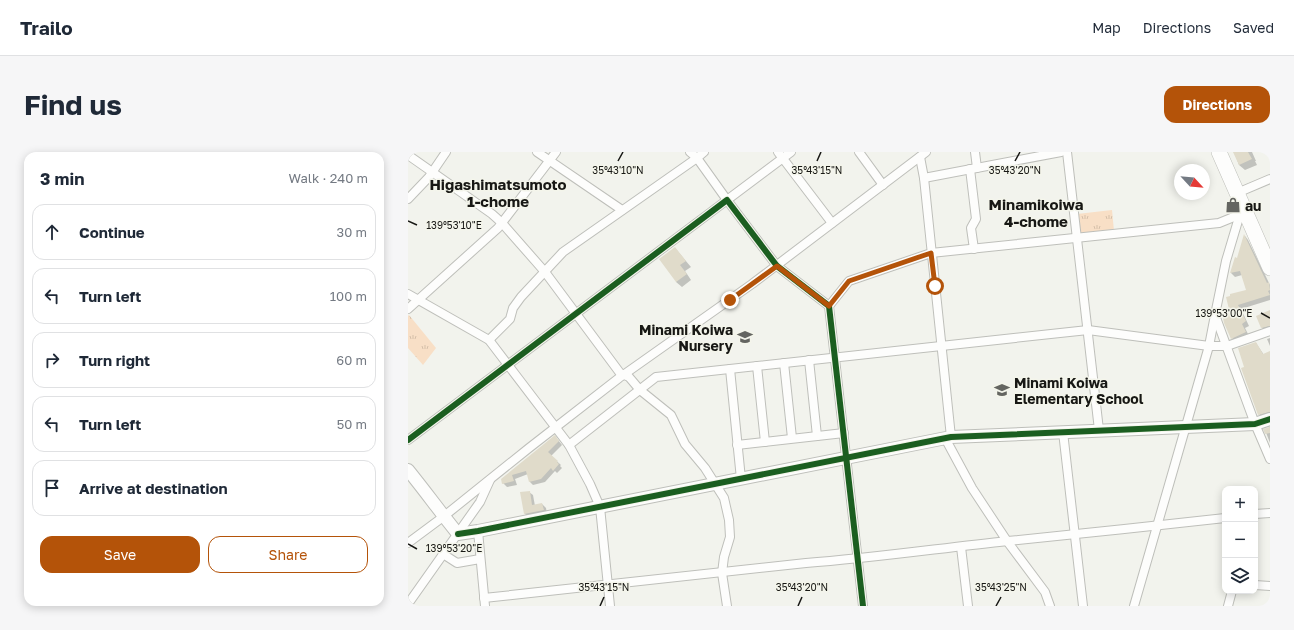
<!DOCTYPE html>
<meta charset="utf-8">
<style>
body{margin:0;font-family:"Golos Text",sans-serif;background:#f6f6f7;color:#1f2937}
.controls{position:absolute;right:12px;bottom:12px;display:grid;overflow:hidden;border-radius:8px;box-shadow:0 2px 10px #0003}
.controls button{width:36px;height:36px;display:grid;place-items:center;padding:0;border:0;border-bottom:1px solid #e0e1e3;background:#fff;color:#1f2937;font:20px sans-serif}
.compass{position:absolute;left:766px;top:12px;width:36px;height:36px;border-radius:50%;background:#fff;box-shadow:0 2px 10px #0003;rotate:116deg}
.stop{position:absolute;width:12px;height:12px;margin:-9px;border:3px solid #b45309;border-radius:50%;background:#fff}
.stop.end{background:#b45309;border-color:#fff;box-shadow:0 1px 4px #0008}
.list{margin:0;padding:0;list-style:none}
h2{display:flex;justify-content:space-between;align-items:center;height:52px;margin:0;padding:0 16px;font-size:17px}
h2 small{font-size:13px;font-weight:400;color:#747a83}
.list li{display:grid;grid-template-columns:26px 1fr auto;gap:12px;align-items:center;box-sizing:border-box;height:56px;margin:0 8px 8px;padding:0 8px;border:1px solid #e0e1e3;border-radius:12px}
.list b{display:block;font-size:15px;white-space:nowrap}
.list em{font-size:13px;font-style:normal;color:#747a83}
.actions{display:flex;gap:8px;padding:12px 16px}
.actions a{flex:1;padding:9px 0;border:1px solid #b45309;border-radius:12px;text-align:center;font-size:14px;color:#b45309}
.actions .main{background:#b45309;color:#fff}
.icon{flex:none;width:22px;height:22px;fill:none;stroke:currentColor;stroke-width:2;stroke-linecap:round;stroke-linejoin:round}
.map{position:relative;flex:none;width:862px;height:454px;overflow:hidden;border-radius:12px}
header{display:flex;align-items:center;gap:24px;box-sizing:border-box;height:56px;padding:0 20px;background:#fff;border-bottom:1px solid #e0e1e3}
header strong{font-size:19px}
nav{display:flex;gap:22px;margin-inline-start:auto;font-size:14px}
.intro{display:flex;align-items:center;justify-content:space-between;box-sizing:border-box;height:96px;padding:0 24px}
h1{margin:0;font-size:28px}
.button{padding:10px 18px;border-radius:12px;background:#b45309;color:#fff;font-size:14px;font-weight:700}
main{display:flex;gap:24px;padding:0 24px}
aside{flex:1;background:#fff;border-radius:12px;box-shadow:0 2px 10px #0003}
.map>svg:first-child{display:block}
.park{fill:url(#park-tufts)}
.shadow{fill:#0003}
.building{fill:#e0dbca}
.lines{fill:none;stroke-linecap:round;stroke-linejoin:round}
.street-casing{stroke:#bebfba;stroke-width:10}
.secondary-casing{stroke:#bebfba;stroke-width:14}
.highway-casing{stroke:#bebfba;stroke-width:16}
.street{stroke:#fdfdfc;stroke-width:8}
.secondary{stroke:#fdfdfc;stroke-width:12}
.highway{stroke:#fdfdfc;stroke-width:15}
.cycleway-casing{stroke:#f4f5eb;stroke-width:8}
.cycleway{stroke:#1b5e20;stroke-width:6}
.route{stroke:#b45309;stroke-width:5}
.ticks{fill:none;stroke:#181815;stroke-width:1.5}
.labels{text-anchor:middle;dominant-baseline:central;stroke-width:3;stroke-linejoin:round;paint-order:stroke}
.poi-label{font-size:14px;font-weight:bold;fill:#181815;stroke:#f4f5eb;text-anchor:start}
.neighbourhood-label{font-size:15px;font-weight:bold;fill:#181815;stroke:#f4f5eb}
.ticks-label{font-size:10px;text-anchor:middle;fill:#181815;stroke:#f4f5eb;stroke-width:3;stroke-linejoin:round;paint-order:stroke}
</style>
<header>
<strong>Trailo</strong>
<nav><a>Map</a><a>Directions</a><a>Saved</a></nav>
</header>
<div class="intro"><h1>Find us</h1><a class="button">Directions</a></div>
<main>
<aside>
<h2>3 min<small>Walk · 240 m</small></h2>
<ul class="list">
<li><svg class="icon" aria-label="ahead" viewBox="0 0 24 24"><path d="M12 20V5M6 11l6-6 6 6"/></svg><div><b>Continue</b></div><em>30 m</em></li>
<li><svg class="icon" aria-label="left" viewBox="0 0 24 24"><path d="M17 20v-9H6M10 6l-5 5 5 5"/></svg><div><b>Turn left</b></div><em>100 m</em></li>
<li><svg class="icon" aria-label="right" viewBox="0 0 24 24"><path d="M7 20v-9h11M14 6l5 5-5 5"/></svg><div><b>Turn right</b></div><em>60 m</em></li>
<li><svg class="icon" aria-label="left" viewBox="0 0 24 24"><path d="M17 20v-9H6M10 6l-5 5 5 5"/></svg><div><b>Turn left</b></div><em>50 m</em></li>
<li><svg class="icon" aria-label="arrive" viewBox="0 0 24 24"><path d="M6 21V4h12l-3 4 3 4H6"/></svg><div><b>Arrive at destination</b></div></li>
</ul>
<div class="actions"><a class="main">Save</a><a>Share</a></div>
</aside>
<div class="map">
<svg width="862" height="454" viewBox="0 0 862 454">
<defs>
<pattern id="park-tufts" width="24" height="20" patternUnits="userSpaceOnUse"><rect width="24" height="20" fill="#f8dfc6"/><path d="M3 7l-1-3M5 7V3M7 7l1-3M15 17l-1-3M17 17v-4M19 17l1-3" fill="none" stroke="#d4bfa9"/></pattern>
</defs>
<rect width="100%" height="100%" fill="#f2f3ed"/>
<!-- park -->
<g class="park">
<path d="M 704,58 L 706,79 L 671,83 L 669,62 Z"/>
<path d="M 1,163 L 28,196 L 15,213 L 0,196 L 0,164 Z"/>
</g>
<!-- shadow -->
<g class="shadow">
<path d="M 826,0 L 844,0 L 848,9 L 847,9 L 849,13 L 837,18 L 831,13 Z"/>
<path d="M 837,84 L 840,88 L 862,133 L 862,148 L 833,157 L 841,174 L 837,176 L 841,184 L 828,190 L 824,186 L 820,165 L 822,157 L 839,139 L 834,123 L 827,125 L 823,121 L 828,106 L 830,107 Z"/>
<path d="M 267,96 L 283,115 L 277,119 L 283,128 L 274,135 L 268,130 Z"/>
<path d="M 862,159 L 862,178 L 858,180 L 854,176 Z"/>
<path d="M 862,186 L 862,194 L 859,187 Z"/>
<path d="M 848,191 L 856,203 L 862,200 L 862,265 L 855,266 L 851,262 L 838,216 Z"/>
<path d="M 862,275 L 862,291 L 857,278 Z"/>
<path d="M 150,288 L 154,293 L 143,304 L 153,313 L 152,314 L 154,316 L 149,321 L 147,319 L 137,330 L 125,333 L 122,330 L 120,322 L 107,327 L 109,333 L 99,335 L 95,331 L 95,328 Z"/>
<path d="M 121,340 L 125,343 L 127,354 L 134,352 L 138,356 L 139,362 L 121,365 L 117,362 Z"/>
</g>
<!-- building -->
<g class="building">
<path d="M 825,0 L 840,0 L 844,7 L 831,13 Z"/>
<path d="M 836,82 L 859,131 L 861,130 L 862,138 L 860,139 L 862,143 L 830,153 L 838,169 L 834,172 L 838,180 L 823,187 L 816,171 L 815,166 L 818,165 L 817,161 L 818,159 L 821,157 L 818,145 L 822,144 L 822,142 L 838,138 L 832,119 L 822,121 L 827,105 L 829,106 Z"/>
<path d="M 267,95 L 278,109 L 272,113 L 279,122 L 268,130 L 251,107 Z"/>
<path d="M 862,158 L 862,174 L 853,176 L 848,164 Z"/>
<path d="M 848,190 L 855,202 L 862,199 L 862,260 L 850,263 L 833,216 L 836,215 L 830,196 Z"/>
<path d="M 862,275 L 862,281 L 857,282 L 855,277 Z"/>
<path d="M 147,283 L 151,289 L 140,300 L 150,309 L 149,310 L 151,312 L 145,319 L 143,316 L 133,327 L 121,330 L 118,319 L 104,323 L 106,329 L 94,332 L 93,327 Z"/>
<path d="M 122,339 L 124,353 L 134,351 L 136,358 L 116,362 L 112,340 Z"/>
</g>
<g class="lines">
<!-- street casing -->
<g class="street-casing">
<g id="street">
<path d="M 129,0 L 214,58"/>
<path d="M 282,0 L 289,6 L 319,48 L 383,0"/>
<path d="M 370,0 L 424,71"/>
<path d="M 451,0 L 475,33"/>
<path d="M 567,0 L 569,16"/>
<path d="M 659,0 L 691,278"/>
<path d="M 0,3 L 84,62 L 94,71 L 137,120 L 212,221 L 221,225 L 232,238 L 263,263 L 277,292 L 297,316 L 316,346 L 321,368 L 322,385 L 316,405 L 314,421 L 319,454"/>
<path d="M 512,5 L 516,26 L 543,285"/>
<path d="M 562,17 L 568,67 L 563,76 L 566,97"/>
<path d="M 516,26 L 653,0"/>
<path d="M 829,41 L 862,27"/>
<path d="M 0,47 L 21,25 L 38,0"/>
<path d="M 832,62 L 818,109 L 807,163 L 847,272 L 862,307"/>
<path d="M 0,142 L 81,188 L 161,293 L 182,332 L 192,355 L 202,454"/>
<path d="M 421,154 L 441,129 L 523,101 L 811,71 L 838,60"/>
<path d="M 0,157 L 90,76 L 148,0"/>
<path d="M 81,188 L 102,167 L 105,156 L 113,145 L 155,100 L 289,6 L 296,0"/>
<path d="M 401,208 L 409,284"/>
<path d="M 376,211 L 384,286"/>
<path d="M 349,214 L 357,290"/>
<path d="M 322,217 L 333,327"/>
<path d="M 655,280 L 675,454"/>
<path d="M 537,286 L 564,336 L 599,389 L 637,440 L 642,454"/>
<path d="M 0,288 L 319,48 L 369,114 L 421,154 L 455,454"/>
<path d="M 161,293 L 248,225 L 680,178 L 801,194 L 819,194 L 862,179"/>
<path d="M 329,293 L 436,281"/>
<path d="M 847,362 L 862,361"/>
<path d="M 70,379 L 77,454"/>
<path d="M 0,391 L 35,365 L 121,296 L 211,226 L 344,132 L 518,0"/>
<path d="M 553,395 L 560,454"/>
<path d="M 35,402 L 49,411 L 72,407"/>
<path d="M 847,433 L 862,434"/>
<path d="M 76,446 L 398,411 C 466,406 533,396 600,389 C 672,382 745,374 817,366"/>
<path d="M 0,452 L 72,350 L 82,328"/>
<path d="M 726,454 L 801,194 L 807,163"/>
<path d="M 820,454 L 824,439"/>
</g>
</g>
<!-- secondary casing -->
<g class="secondary-casing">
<path id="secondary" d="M 0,318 C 17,339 33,361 50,382 L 70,379 L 543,285 L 847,272 L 862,267"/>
</g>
<!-- highway casing -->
<g class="highway-casing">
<path id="highway" d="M 811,0 L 862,116"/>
</g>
<!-- street -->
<use href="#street" class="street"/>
<!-- secondary -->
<use href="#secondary" class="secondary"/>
<!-- highway -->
<use href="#highway" class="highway"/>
<!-- cycleway casing -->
<g class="cycleway-casing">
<g id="cycleway">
<path d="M 0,288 L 319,48 L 369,114 L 421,154 L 455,454"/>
<path d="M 50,382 L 70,379 L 543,285 L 847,272 L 862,267"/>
</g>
</g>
<!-- cycleway -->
<use href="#cycleway" class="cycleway"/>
</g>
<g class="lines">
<!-- route -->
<path class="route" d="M 322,148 L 369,114 L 421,154 L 441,129 L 523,101 L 527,134"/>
</g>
<!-- ticks -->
<path class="ticks" d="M 210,9 L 215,0M 409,9 L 413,0M 607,9 L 612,0M 0,69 L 9,73M 853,161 L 862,166M 0,392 L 9,397M 192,454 L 196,445M 390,454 L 394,445M 588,454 L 593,445"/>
<!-- icons -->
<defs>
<g id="shop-bare" transform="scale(1.2)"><path d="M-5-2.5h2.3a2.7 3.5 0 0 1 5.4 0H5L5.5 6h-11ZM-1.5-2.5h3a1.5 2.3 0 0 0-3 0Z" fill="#646561" stroke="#f4f5eb" stroke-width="2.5" paint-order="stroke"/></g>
<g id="school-bare" transform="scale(1.2)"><path d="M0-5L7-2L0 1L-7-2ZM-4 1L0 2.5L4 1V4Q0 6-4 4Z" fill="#646561" stroke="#f4f5eb" stroke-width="2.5" paint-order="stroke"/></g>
</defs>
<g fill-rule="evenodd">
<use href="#shop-bare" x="825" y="53"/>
<use href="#school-bare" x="337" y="185"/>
<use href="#school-bare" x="594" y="238"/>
</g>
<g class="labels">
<!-- poi labels -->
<g class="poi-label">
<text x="837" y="53">au</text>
<text x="325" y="177" text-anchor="end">Minami Koiwa<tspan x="325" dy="16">Nursery</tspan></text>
<text x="606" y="230">Minami Koiwa<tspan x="606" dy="16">Elementary School</tspan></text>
</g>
<!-- neighbourhood labels -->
<g class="neighbourhood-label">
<text x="90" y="32">Higashimatsumoto<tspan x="90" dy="17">1-chome</tspan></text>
<text x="628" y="52">Minamikoiwa<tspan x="628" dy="17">4-chome</tspan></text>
</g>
</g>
<g class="ticks-label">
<text x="210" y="22">35°43'10"N</text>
<text x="409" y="22">35°43'15"N</text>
<text x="607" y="22">35°43'20"N</text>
<text x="46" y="77">139°53'10"E</text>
<text x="816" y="165">139°53'00"E</text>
<text x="46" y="400">139°53'20"E</text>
<text x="196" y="439">35°43'15"N</text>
<text x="394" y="439">35°43'20"N</text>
<text x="593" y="439">35°43'25"N</text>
</g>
</svg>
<div class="controls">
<button>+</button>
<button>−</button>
<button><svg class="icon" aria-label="layers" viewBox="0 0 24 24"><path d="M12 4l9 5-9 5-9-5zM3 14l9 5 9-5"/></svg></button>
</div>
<svg class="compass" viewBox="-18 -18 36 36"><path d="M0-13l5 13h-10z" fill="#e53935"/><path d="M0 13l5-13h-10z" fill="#747a83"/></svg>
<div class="stop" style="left:527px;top:134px"></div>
<div class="stop end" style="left:322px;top:148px"></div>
</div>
</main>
